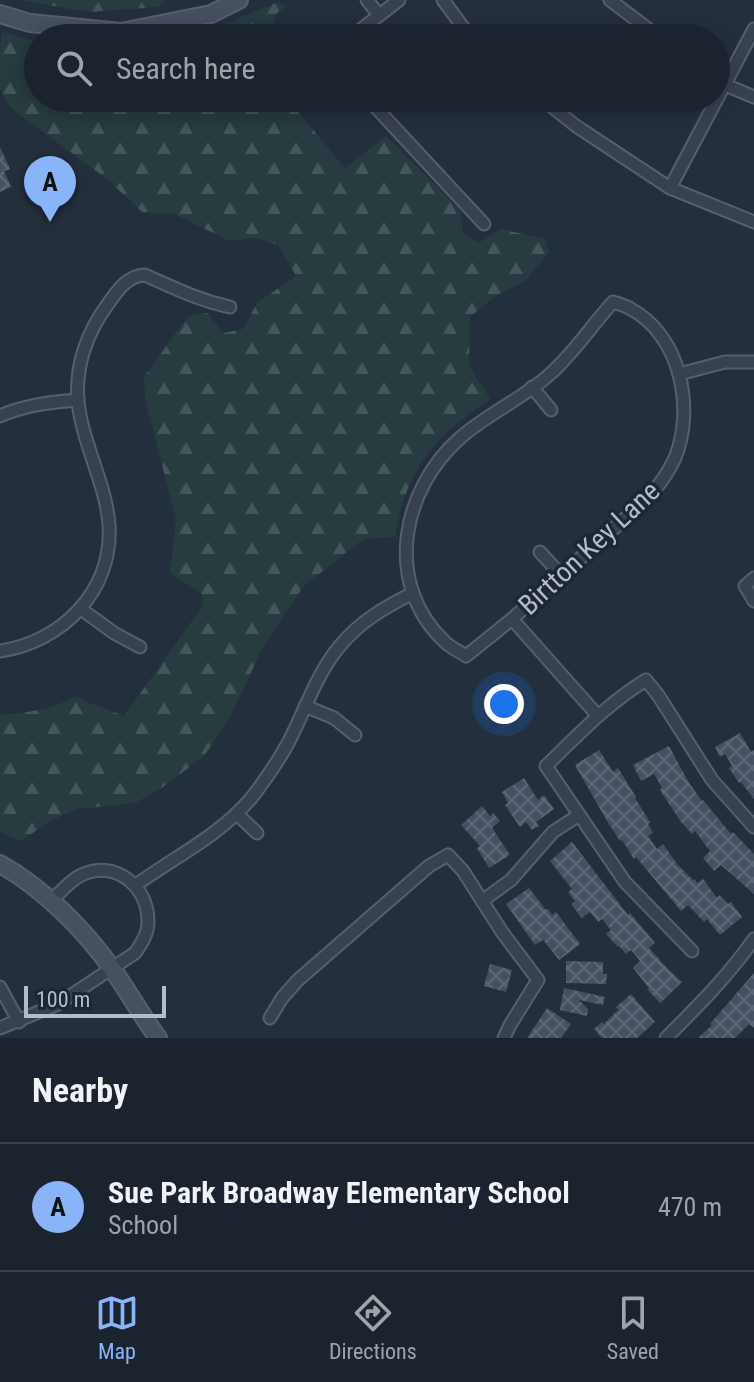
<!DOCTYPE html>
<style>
body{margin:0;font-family:"Roboto Condensed",sans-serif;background:#282f3a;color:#f1f3f6}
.scale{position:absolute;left:24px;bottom:20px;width:142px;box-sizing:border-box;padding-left:8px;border:4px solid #b4bcc9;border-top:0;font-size:22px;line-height:28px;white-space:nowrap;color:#b4bcc9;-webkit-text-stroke:6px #1d2633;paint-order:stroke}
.you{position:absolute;left:504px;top:704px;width:28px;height:28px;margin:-20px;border:6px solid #fff;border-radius:50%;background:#1a73e8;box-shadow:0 0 0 12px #1a73e833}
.badge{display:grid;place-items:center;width:52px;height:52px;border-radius:50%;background:#8ab4f8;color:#111;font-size:26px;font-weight:700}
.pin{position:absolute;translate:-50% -66px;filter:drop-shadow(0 2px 4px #0008)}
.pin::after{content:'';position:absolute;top:42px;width:28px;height:24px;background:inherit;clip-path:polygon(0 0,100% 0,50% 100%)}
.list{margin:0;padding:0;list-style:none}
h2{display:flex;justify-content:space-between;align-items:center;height:104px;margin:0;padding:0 32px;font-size:34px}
h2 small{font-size:26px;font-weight:400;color:#a0a4aa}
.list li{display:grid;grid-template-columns:52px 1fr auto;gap:24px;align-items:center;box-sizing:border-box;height:128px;padding:0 32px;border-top:2px solid #39404a}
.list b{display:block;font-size:30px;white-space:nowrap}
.list p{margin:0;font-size:26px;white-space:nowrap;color:#a0a4aa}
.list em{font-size:26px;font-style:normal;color:#a0a4aa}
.icon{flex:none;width:44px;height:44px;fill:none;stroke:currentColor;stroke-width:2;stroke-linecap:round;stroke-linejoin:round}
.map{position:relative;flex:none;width:754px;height:1038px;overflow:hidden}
.search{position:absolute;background:#1b232e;box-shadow:0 4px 20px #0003;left:24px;right:24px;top:24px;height:88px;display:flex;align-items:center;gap:20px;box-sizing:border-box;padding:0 28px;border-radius:44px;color:#a0a4aa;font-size:30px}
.sheet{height:232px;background:#1b232e}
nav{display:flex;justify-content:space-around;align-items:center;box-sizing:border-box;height:112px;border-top:2px solid #39404a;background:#1b232e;font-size:22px;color:#a0a4aa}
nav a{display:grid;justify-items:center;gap:4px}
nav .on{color:#8ab4f8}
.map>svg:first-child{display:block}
.forest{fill:url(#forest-firs)}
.building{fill:url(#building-cross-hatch)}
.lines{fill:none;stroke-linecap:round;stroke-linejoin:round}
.street-casing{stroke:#565f6c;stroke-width:15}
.secondary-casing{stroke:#565f6c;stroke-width:20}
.street{stroke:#38414e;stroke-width:11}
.secondary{stroke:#465061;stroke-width:16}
.labels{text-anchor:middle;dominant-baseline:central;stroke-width:7;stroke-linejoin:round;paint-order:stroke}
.street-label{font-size:28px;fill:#b4bcc9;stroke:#1d2633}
</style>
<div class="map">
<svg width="754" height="1038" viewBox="0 0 754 1038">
<defs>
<pattern id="forest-firs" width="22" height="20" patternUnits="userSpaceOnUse" patternTransform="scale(2)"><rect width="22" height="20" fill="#263c3f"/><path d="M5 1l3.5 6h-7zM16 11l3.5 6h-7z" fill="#435659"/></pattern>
<pattern id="building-cross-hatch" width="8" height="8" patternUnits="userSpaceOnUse" patternTransform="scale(2)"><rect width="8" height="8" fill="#455162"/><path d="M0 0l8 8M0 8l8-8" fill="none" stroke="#5d6877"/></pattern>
</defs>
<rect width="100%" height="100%" fill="#242f3e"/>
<!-- forest -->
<g class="forest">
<path d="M 19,0 L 166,0 L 159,7 L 88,12 Z"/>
<path d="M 278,2 L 287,6 L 276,14 L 271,38 L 180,38 L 212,29 Z"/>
<path d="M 2,32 L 38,42 L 38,98 L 287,98 L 345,168 L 386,136 L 460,210 L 463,233 L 479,243 L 501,229 L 545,239 L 549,252 L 526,280 L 494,297 L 470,317 L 469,366 L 490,399 C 475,411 457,421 444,435 C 415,465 401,496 395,537 L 363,539 L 303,587 L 263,647 L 229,719 L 204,756 L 163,787 L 135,803 L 77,809 L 50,821 L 21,841 L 0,832 L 0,715 C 27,712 49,711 74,697 L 124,716 L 204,604 L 201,593 L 170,573 L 176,520 L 145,398 L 144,377 L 188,316 L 208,313 L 223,333 L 243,329 L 257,303 L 296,276 L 279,246 L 256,238 L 230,241 L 174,214 L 142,212 L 107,179 L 20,115 L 6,102 L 0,89 L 0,45 Z"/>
</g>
<!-- building -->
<g class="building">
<path d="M 0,147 L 10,169 L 4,171 L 11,187 L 0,192 Z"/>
<path d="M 740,733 L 751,752 L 754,750 L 754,799 L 741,782 L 739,783 L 729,768 L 732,766 L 725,754 L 720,757 L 715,747 Z"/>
<path d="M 669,746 L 689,783 L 702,801 L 703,800 L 731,834 L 733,832 L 754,854 L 754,894 L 721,865 L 714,871 L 703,858 L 710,851 L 695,831 L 692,834 L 681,822 L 660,790 L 662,788 L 654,774 L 641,781 L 633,765 Z"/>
<path d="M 599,750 L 613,772 L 618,768 L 636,797 L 635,798 L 650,822 L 648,824 L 653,833 L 648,836 L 657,849 L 663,844 L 677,864 L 693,880 L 695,879 L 697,883 L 703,879 L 717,898 L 719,895 L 728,904 L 731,902 L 742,917 L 720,935 L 707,919 L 704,922 L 688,905 L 681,911 L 636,857 L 634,859 L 622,840 L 620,841 L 607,821 L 575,765 Z"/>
<path d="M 524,778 L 538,800 L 544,795 L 554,809 L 536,822 L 539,826 L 532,830 L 526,822 L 520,827 L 505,805 L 508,803 L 502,792 Z"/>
<path d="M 482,806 L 490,816 L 493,813 L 500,821 L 492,828 L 510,855 L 489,868 L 477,848 L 480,846 L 461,825 Z"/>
<path d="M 572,842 L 628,915 L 630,913 L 655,943 L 649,948 L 668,969 L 682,982 L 660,1003 L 647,989 L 649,988 L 633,968 L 640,961 L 631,950 L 626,954 L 619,946 L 618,947 L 606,934 L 611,930 L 602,919 L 598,922 L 590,912 L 582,918 L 571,904 L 575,901 L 568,892 L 572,889 L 550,861 Z"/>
<path d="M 529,888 L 546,910 L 548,909 L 552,915 L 556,912 L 580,944 L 559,960 L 543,940 L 535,945 L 506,904 Z"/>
<path d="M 566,961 L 603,962 L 603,974 L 607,974 L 606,984 L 566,983 Z"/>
<path d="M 490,964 L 512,970 L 506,992 L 484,986 Z"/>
<path d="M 754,973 L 754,1028 L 749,1024 L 735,1038 L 698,1038 L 712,1025 L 710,1024 Z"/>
<path d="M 564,988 L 605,997 L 603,1005 L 579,1000 L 588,1009 L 587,1016 L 560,1010 Z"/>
<path d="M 631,994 L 655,1022 L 637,1038 L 602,1038 L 594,1029 L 602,1022 L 604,1024 L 619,1009 L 615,1008 Z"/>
<path d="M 547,1008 L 571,1024 L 561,1038 L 527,1038 Z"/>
</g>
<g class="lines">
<!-- street casing -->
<g class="street-casing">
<g id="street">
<path d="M 367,0 L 379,15"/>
<path d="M 443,0 L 471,38"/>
<path d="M 610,0 L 660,38"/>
<path d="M 350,38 L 399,0"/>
<path d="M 716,78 L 723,84 L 754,97"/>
<path d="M 367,98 L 484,224"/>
<path d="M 541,98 L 576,126 L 670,188 L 754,222"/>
<path d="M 670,188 L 754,29"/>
<path d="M 613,302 C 619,304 626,306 631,309 C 681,336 695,409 675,458 C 668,474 658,486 647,499 L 512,619 L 466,656 C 459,651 451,648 445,642 C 383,584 401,490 460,438 C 487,414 522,399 549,375 C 574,353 591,326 613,302 Z"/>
<path d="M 679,374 L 725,362 L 754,362"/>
<path d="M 532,387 L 551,410"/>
<path d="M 0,416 C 25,405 51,402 78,400"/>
<path d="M 540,552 L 561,575"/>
<path d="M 754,578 L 745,586 L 754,601"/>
<path d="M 81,609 L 114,633 L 140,647"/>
<path d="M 512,619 L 598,716"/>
<path d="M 0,651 C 62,642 113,591 109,525 C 106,483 82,443 78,401 C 75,366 87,332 108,304 C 117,291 128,275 145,275 C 174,288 198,300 230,307"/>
<path d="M 305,706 L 334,718 L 355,735"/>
<path d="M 237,814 L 257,833"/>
<path d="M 136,885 C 176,856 221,835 253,796 C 265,780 277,763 287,745 C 305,712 315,676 339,647 C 359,622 385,607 413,593"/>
<path d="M 482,901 L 511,880 L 553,832 L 579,815"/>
<path d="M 692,951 L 625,882 L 546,766 C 577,736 608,703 646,680 L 658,695 L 712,780 L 754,827"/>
<path d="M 0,987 L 19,1022"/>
<path d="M 270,1018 L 282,998 L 298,980 L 429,866 L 448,855 L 463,871 L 502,932 L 538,980 L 510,1025 L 504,1038"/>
<path d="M 0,1028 L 58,1004 L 135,953 C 140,946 145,939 147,930 C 154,895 122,860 86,873 C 72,878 62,891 51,901"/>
<path d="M 666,1038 C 698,1006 728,976 754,939"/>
</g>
</g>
<!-- secondary casing -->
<g class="secondary-casing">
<g id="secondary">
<path d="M 0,14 L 30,23 L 121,32 L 211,14 L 239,0"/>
<path d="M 0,864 C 43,888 85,930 113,970 C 129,993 142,1016 158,1038"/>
</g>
</g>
<!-- street -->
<use href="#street" class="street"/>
<!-- secondary -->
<use href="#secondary" class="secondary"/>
</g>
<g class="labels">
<!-- street labels -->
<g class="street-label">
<text transform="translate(589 548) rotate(-43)">Birtton Key Lane</text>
</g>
</g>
</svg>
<div class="scale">100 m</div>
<div class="you"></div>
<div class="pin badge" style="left:50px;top:222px">A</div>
<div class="search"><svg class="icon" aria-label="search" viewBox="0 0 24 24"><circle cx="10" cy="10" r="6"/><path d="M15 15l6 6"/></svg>Search here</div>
</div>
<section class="sheet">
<h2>Nearby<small></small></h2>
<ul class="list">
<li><span class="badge">A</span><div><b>Sue Park Broadway Elementary School</b><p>School</p></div><em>470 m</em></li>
</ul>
</section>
<nav>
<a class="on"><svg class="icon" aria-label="map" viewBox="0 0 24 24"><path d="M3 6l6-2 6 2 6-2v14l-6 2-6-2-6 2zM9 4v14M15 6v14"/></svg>Map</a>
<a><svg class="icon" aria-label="directions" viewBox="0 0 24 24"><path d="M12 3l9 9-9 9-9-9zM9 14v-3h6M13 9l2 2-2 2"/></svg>Directions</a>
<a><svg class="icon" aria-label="saved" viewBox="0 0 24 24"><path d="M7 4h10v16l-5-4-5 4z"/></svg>Saved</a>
</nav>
